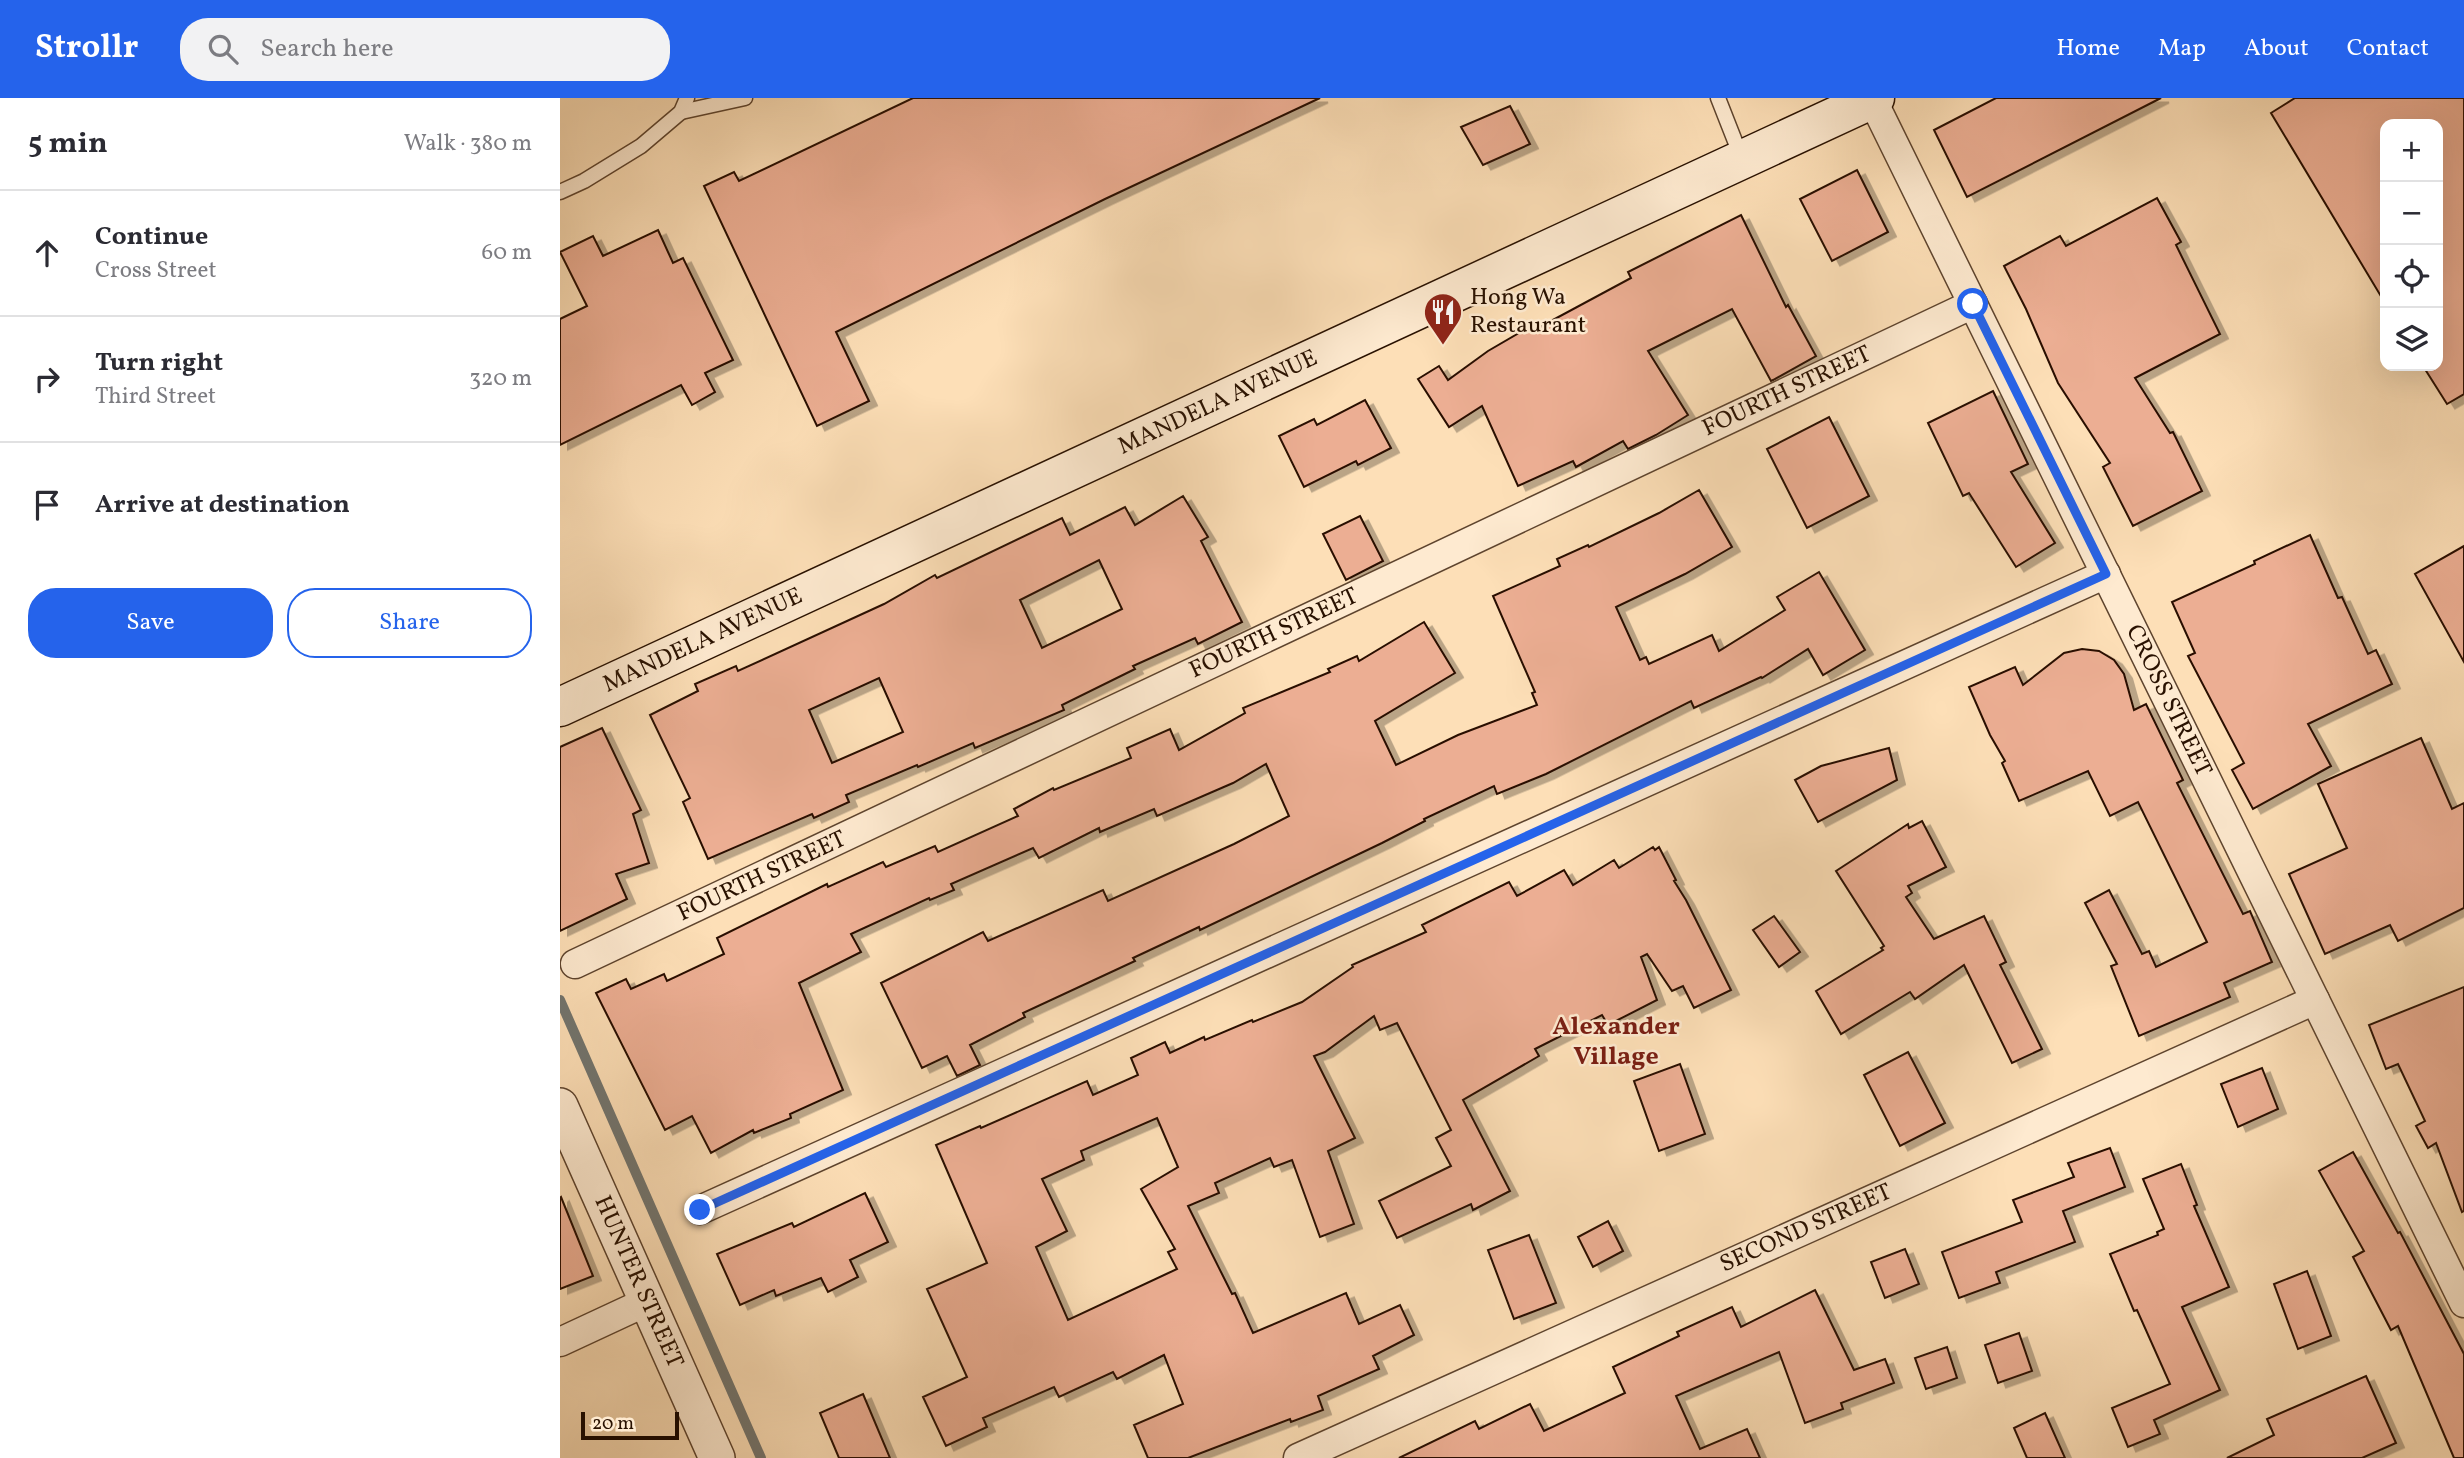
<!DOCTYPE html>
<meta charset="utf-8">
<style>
body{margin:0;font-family:Vollkorn,serif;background:#f2f2f3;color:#2b2b33}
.controls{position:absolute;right:21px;top:21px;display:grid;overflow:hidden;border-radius:14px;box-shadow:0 7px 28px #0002}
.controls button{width:63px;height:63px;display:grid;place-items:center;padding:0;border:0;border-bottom:2px solid #e1e1e2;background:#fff;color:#2b2b33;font:35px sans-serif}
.scale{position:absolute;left:21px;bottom:18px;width:98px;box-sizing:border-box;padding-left:7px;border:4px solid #291100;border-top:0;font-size:19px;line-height:24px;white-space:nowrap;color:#291100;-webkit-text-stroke:5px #feead0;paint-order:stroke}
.stop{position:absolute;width:21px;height:21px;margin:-16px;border:5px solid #2563eb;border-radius:50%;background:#fff}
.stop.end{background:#2563eb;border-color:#fff;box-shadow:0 2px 7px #0008}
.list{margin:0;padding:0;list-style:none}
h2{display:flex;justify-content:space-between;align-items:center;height:91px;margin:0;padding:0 28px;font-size:30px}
h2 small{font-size:23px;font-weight:400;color:#7c7c81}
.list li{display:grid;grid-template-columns:46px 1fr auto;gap:21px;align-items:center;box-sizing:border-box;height:126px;padding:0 28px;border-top:2px solid #e1e1e2}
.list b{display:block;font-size:26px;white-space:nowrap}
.list p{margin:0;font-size:23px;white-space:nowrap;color:#7c7c81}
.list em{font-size:23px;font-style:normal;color:#7c7c81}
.actions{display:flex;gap:14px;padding:21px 28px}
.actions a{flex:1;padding:16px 0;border:2px solid #2563eb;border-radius:28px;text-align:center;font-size:24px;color:#2563eb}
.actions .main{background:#2563eb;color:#fff}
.icon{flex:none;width:38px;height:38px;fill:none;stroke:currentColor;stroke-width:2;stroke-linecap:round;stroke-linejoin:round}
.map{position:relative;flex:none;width:1904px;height:1360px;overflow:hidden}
header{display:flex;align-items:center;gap:42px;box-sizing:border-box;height:98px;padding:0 35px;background:#2563eb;color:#fff}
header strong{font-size:33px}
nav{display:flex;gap:38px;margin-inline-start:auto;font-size:24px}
.search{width:490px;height:63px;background:#f2f2f3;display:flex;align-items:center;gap:18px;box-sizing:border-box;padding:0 24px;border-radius:28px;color:#7c7c81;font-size:26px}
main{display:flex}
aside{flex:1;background:#fff}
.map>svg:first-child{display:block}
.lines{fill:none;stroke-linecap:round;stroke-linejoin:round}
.stream{stroke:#737670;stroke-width:10}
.building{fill:#ecae93;stroke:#291100;stroke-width:2;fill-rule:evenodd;filter:url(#shadow)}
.service-casing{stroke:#5e442e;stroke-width:17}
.minor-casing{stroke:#5e442e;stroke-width:31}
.tertiary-casing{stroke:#5e442e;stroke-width:38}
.secondary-casing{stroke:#291100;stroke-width:41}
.service{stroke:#feead0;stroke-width:14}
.minor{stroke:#feead0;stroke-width:28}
.tertiary{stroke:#feead0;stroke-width:35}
.secondary{stroke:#feead0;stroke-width:38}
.route{stroke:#2563eb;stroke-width:9}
.labels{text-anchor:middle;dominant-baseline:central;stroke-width:5;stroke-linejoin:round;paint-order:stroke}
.poi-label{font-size:24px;fill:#291100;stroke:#feead0;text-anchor:start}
.street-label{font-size:24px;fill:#291100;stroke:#feead0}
.neighbourhood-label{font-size:26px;font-weight:bold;fill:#7a1f14;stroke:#feead0}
</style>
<header>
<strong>Strollr</strong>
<div class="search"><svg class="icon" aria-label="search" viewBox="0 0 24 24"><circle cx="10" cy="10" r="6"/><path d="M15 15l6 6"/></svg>Search here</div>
<nav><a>Home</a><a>Map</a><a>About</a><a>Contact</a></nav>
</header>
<main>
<aside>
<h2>5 min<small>Walk · 380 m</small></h2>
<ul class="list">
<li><svg class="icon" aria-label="ahead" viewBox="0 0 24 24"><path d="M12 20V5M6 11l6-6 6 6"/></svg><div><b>Continue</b><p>Cross Street</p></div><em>60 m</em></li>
<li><svg class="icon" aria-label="right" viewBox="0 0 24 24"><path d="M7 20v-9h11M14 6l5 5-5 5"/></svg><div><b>Turn right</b><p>Third Street</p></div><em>320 m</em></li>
<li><svg class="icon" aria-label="arrive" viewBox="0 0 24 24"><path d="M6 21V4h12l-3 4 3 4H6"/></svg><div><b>Arrive at destination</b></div></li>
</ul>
<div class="actions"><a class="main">Save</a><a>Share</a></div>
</aside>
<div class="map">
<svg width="1904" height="1360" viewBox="0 0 1904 1360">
<defs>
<filter id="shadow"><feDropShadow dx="8" dy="4.5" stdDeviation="0" flood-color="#0004"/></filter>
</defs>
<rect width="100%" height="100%" fill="#fddfb7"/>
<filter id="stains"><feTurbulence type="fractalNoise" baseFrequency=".00286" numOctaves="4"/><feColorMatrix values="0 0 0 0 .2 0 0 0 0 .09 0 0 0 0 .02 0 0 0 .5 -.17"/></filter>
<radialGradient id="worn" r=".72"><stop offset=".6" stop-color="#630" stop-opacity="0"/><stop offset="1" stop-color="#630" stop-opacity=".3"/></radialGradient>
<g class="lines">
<!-- stream -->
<path class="stream" d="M 0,902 L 201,1360"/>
</g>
<!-- building -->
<g class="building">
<path d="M 353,0 L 760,0 L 545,101 L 276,234 L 309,303 L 257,328 L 144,88 L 174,74 L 179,83 Z"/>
<path d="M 1436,0 L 1601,0 L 1407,99 L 1374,32 Z"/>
<path d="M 1735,0 L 1904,0 L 1904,296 L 1887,306 L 1863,268 L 1878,268 L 1878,26 L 1825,26 L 1825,205 L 1711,15 Z"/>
<path d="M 950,8 L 970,46 L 923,67 L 901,29 Z"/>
<path d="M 1297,72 L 1328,134 L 1272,163 L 1240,101 Z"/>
<path d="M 1597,100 L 1621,144 L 1616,147 L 1660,236 L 1575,280 L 1610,335 L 1613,334 L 1642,393 L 1573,428 L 1543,369 L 1550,365 L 1498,285 L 1466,211 L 1444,168 L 1500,138 L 1506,148 Z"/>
<path d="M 1181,117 L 1226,209 L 1228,207 L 1256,258 L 1213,282 L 1211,283 L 1172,211 L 1088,253 L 1128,317 L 1096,337 L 1068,351 L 1063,343 L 1016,369 L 1013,363 L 958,388 L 922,308 L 889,329 L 858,281 L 879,268 L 888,282 L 928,253 L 976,225 L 978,230 L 1071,180 L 1068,174 Z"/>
<path d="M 98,132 L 113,165 L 123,160 L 173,262 L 145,275 L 155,294 L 132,307 L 121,287 L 0,347 L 0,221 L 27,208 L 0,154 L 33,138 L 43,158 Z"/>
<path d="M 1433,293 L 1468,366 L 1451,374 L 1495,445 L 1456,469 L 1409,395 L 1403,398 L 1368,325 Z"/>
<path d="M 805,302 L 831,350 L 798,367 L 796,363 L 744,389 L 719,338 L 754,321 L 757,327 Z"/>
<path d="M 1269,319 L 1309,398 L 1247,430 L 1207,351 Z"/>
<path d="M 1139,392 L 1172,449 L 1125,476 L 1056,509 L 1080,562 L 1086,559 L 1089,566 L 1152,537 L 1159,553 L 1225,512 L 1217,499 L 1259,474 L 1305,552 L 1263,577 L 1248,551 L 1202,580 L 1201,579 L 1134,610 L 1131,603 L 986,676 L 937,696 L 934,688 L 864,721 L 865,723 L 822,745 L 640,832 L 639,829 L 573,860 L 575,863 L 463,915 L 465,919 L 410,947 L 420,967 L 397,978 L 387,958 L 362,970 L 321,885 L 423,834 L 428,843 L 543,792 L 548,803 L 674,746 L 729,718 L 706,666 L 673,685 L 597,718 L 594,711 L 540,734 L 539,730 L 479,760 L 473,750 L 391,786 L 394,792 L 370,802 L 369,800 L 291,836 L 301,854 L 239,885 L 283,992 L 230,1016 L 231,1020 L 194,1035 L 193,1032 L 151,1055 L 132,1018 L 105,1032 L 36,895 L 66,881 L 71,891 L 104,876 L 107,883 L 164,856 L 157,840 L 267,786 L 268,789 L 323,764 L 326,769 L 375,748 L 378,754 L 458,718 L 454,711 L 493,690 L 494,692 L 571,660 L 567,650 L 610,631 L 619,652 L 685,615 L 683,610 L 770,574 L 768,571 L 797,558 L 799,563 L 864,524 L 895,575 L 815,623 L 836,667 L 898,637 L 977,607 L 972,595 L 975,594 L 933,498 L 1000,468 L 997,461 L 1028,447 L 1029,449 L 1099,415 Z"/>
<path d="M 623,398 L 648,439 L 641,443 L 682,524 L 638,546 L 635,540 L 573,568 L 575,571 L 502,607 L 504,612 L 415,650 L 413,645 L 358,669 L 357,667 L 286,697 L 289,704 L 254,720 L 252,716 L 148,761 L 123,704 L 130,700 L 90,617 L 138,593 L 135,586 L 176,568 L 178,573 L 324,506 L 375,477 L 377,480 L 502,420 L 510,437 L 565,409 L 575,427 ZM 539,462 L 562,511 L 482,550 L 460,502 ZM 319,580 L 343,634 L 272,665 L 249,612 Z"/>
<path d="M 800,418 L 823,463 L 786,482 L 763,436 Z"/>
<path d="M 1750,437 L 1778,500 L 1782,499 L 1808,556 L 1816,552 L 1832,586 L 1748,626 L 1771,668 L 1693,711 L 1672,672 L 1684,665 L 1628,558 L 1635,555 L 1612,504 L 1695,466 L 1694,463 Z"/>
<path d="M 1904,448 L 1904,564 L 1855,476 Z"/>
<path d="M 1522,551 L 1539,553 L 1554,562 L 1564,576 L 1574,612 L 1586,606 L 1623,682 L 1617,685 L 1683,816 L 1690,813 L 1712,864 L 1664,885 L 1670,899 L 1579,938 L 1551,868 L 1557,866 L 1525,805 L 1549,792 L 1582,856 L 1589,853 L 1596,869 L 1647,844 L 1578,704 L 1550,718 L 1528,673 L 1459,703 L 1442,665 L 1445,663 L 1430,637 L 1409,589 L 1455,569 L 1463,587 L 1504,555 Z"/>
<path d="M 42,630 L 81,712 L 73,716 L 89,765 L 56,776 L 67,801 L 0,833 L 0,649 Z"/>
<path d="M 1861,640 L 1892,711 L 1904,705 L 1904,810 L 1838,843 L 1830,827 L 1765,856 L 1729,776 L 1787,750 L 1758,686 Z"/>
<path d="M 1329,650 L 1337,682 L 1258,724 L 1235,682 L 1261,668 Z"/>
<path d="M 1362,723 L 1386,769 L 1348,788 L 1352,795 L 1346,799 L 1374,841 L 1424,818 L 1446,864 L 1440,867 L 1482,951 L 1452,965 L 1404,867 L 1355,901 L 1350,894 L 1281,936 L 1256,893 L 1323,852 L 1321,850 L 1324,848 L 1276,773 L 1348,726 L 1349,730 Z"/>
<path d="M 1093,749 L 1095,752 L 1099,749 L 1116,782 L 1114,783 L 1126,802 L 1171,892 L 1134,910 L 1123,888 L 1112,893 L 1087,856 L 1081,859 L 1097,902 L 1048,927 L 1042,917 L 975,951 L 979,958 L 903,1002 L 950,1093 L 913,1112 L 911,1106 L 837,1140 L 819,1103 L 891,1068 L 876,1040 L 891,1032 L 837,925 L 820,932 L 814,918 L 765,954 L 754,958 L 795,1040 L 768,1053 L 794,1126 L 760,1139 L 732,1062 L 714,1069 L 710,1060 L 655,1085 L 659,1095 L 628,1108 L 672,1196 L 675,1195 L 693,1235 L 786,1195 L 799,1226 L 840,1207 L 854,1237 L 813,1258 L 819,1271 L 758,1298 L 763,1312 L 731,1324 L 730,1321 L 628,1360 L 588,1360 L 574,1327 L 623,1306 L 604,1257 L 557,1281 L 553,1274 L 499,1299 L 494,1289 L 423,1320 L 427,1329 L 386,1348 L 363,1299 L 407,1279 L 367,1191 L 427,1165 L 376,1047 L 420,1028 L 421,1030 L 527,983 L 533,997 L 578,977 L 571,960 L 605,944 L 610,955 L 644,939 L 645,942 L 692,922 L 693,924 L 742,904 L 793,869 L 792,867 L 866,834 L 862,827 L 949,784 L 957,798 L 1004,772 L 1013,787 L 1054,762 L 1059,770 ZM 597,1020 L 618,1069 L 581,1091 L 615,1151 L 608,1154 L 617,1171 L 508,1222 L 476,1149 L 507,1133 L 482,1081 L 524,1062 L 521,1053 Z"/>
<path d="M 1214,818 L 1240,854 L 1219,869 L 1193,832 Z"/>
<path d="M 1904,889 L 1904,1113 L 1902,1114 L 1876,1045 L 1868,1050 L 1856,1028 L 1865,1023 L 1838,966 L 1826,971 L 1809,927 Z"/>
<path d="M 1348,954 L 1385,1025 L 1340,1048 L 1304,977 Z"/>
<path d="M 1120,966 L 1145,1036 L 1099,1053 L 1074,983 Z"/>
<path d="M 1702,970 L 1718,1011 L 1678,1029 L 1661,986 Z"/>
<path d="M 1550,1050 L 1565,1089 L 1503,1113 L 1515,1144 L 1436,1174 L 1440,1185 L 1399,1200 L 1382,1154 L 1462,1124 L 1453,1102 L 1514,1079 L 1508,1065 Z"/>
<path d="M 1793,1054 L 1838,1135 L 1840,1134 L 1904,1256 L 1904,1360 L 1894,1360 L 1838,1228 L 1831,1232 L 1793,1159 L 1804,1153 L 1759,1073 Z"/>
<path d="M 1621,1066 L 1637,1107 L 1634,1108 L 1669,1189 L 1622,1209 L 1660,1292 L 1594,1322 L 1600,1336 L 1568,1349 L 1552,1310 L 1610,1286 L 1577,1212 L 1574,1213 L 1550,1156 L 1598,1137 L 1597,1134 L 1604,1131 L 1583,1081 Z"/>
<path d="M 305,1095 L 328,1144 L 290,1162 L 298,1179 L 268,1194 L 261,1180 L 216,1198 L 214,1192 L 180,1207 L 157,1156 L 232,1125 L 234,1129 Z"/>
<path d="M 1,1099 L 33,1178 L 0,1191 L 0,1100 Z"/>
<path d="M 1048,1123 L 1063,1153 L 1033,1169 L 1018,1139 Z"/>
<path d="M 969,1137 L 996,1205 L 954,1221 L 928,1152 Z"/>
<path d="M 1345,1151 L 1359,1186 L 1325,1200 L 1311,1164 Z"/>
<path d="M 1747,1173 L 1771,1238 L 1738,1251 L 1714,1186 Z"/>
<path d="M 1255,1192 L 1294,1272 L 1325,1261 L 1334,1285 L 1281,1305 L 1283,1311 L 1245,1325 L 1219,1254 L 1116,1298 L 1140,1351 L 1187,1331 L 1200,1360 L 839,1360 L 915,1323 L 919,1331 L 970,1306 L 984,1333 L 1065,1295 L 1053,1269 L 1119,1238 L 1117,1234 L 1172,1209 L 1181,1229 Z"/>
<path d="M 1459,1235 L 1472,1273 L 1438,1285 L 1425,1247 Z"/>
<path d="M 1387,1249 L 1397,1280 L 1366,1291 L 1355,1260 Z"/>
<path d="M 1806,1278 L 1836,1345 L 1802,1360 L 1667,1360 L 1714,1337 L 1707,1321 Z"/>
<path d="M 303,1296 L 330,1360 L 279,1360 L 260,1315 Z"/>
<path d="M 1485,1315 L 1505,1360 L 1467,1360 L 1454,1330 Z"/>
</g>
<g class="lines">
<!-- service casing -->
<g class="service-casing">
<g id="service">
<path d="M 1158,0 L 1182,61"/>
<path d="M 121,14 L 185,0"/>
<path d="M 0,94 L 24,83 L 81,48 L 121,14 L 127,0"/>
</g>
</g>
<!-- minor casing -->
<g class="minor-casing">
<g id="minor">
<path d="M 1312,1 L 1904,1205"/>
<path d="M 15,866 L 1413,206"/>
<path d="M 140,1112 L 1546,476"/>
<path d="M 0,1244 L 86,1204"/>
<path d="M 738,1360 L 1755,902"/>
</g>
</g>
<!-- tertiary casing -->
<g class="tertiary-casing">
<path id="tertiary" d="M 0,1008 L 157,1360"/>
</g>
<!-- secondary casing -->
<g class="secondary-casing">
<path id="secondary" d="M 0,609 L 1315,0"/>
</g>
<!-- service -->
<use href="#service" class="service"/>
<!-- minor -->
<use href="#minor" class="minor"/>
<!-- tertiary -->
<use href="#tertiary" class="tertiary"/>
<!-- secondary -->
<use href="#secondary" class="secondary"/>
</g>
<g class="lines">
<!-- route -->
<path class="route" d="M 140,1112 L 1546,476 L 1413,206"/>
</g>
<!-- icons -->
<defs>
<g id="restaurant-pin" transform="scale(2.0125)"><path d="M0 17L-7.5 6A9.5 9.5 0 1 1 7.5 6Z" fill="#8f2418" stroke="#feead0"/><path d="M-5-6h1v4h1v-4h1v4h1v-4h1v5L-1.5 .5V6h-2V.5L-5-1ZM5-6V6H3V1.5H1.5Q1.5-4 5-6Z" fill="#fff"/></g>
</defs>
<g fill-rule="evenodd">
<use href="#restaurant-pin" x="883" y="214"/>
</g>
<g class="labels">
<!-- poi labels -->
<g class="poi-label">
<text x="910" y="200">Hong Wa<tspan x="910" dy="28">Restaurant</tspan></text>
</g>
<!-- street labels -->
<g class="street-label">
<text transform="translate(1227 294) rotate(-25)">FOURTH STREET</text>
<text transform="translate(658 305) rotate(-25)">MANDELA AVENUE</text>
<text transform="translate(714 536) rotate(-25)">FOURTH STREET</text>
<text transform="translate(143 543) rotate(-25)">MANDELA AVENUE</text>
<text transform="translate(1608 603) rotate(64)">CROSS STREET</text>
<text transform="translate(202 779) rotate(-25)">FOURTH STREET</text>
<text transform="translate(1246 1131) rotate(-24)">SECOND STREET</text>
<text transform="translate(78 1184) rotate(66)">HUNTER STREET</text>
</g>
<!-- neighbourhood labels -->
<g class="neighbourhood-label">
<text x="1056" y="929">Alexander<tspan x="1056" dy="30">Village</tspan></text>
</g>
</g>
<rect width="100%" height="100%" filter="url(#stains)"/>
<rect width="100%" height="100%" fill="url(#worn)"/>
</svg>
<div class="controls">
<button>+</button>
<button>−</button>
<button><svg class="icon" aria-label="locate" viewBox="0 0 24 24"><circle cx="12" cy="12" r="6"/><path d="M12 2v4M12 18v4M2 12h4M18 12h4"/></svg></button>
<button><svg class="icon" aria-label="layers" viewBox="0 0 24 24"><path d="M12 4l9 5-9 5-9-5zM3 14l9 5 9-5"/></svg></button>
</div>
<div class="scale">20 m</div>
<div class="stop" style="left:1413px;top:206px"></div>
<div class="stop end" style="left:140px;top:1112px"></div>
</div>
</main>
